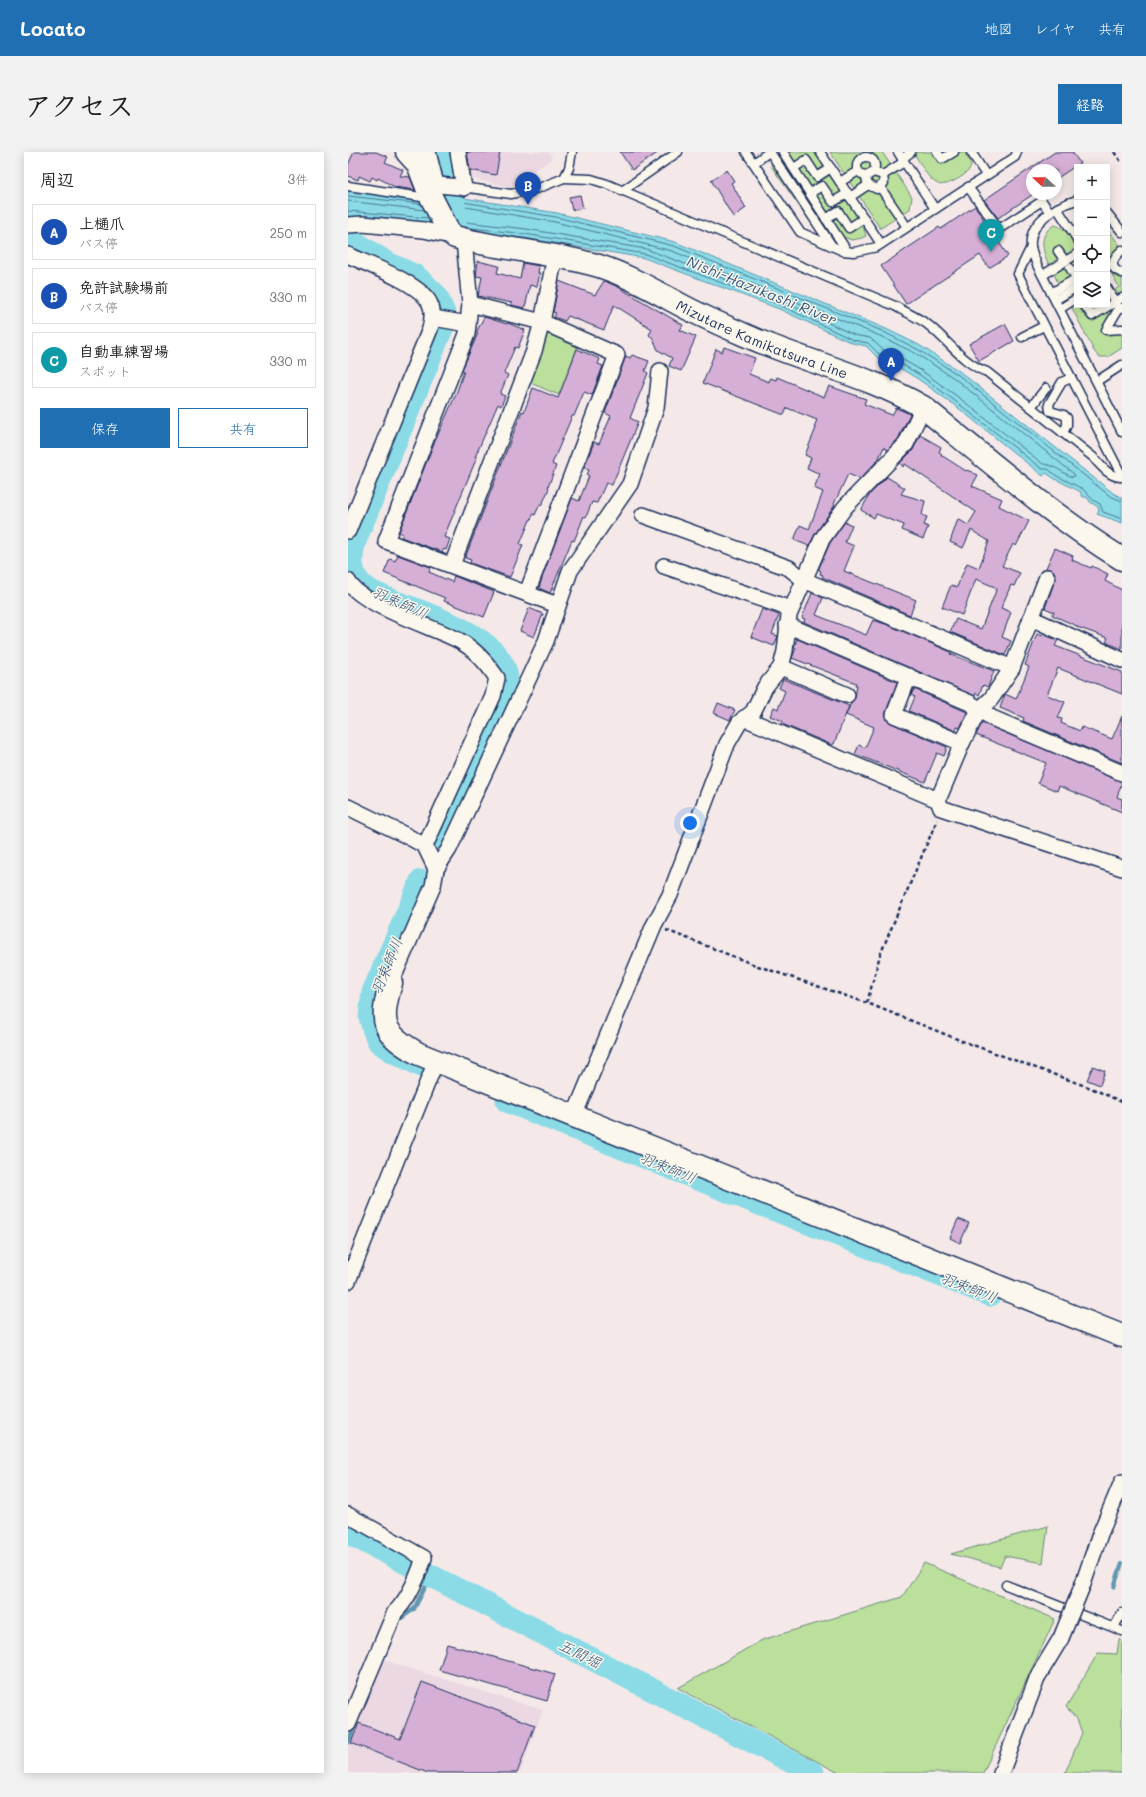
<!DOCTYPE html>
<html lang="ja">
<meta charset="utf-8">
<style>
body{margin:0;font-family:Mali,"Klee One",sans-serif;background:#f2f2f2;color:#202124}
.controls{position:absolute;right:12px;top:12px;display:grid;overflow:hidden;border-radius:0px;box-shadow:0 2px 10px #0003}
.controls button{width:36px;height:36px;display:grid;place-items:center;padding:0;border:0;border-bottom:1px solid #e0e0e0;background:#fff;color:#202124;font:20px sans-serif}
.compass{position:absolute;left:678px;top:12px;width:36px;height:36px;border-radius:50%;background:#fff;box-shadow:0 2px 10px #0003;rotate:292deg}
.you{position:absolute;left:342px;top:671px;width:14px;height:14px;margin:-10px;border:3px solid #fff;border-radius:50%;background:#1a73e8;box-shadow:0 0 0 6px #1a73e833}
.badge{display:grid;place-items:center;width:26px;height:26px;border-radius:50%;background:#1f6fb2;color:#fff;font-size:13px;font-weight:700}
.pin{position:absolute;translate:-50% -33px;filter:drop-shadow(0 1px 2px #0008)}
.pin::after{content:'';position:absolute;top:21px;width:14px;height:12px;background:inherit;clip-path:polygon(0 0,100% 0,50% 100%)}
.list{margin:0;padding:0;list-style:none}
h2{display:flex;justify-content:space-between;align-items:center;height:52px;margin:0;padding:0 16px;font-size:17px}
h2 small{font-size:13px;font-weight:400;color:#757577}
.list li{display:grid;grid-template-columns:26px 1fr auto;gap:12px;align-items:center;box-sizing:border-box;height:56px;margin:0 8px 8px;padding:0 8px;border:1px solid #e0e0e0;border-radius:0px}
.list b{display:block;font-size:15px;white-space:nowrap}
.list p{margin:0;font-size:13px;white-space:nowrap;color:#757577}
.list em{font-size:13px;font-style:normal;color:#757577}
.actions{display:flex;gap:8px;padding:12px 16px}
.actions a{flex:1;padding:9px 0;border:1px solid #1f6fb2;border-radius:0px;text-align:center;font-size:14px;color:#1f6fb2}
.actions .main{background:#1f6fb2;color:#fff}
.icon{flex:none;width:22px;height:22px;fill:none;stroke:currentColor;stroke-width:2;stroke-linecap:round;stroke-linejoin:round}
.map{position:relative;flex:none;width:774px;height:1621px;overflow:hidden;border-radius:0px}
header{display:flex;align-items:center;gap:24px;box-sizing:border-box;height:56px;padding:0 20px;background:#1f6fb2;color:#fff}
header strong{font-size:19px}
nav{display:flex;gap:22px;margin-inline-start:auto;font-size:14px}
.intro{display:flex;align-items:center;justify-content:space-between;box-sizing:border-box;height:96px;padding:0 24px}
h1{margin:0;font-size:28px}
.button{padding:10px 18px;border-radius:0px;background:#1f6fb2;color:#fff;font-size:14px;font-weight:700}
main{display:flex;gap:24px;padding:0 24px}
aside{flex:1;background:#fff;border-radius:0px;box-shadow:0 2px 10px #0003}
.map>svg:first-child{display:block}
.built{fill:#ebd8e3}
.green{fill:#bbe09b;stroke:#6b887c}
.water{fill:#8bdbe6;stroke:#5e96b0}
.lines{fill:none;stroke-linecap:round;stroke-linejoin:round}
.shore{stroke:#487494;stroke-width:1}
.stream{stroke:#5e96b0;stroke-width:4}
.river{stroke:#8bdbe6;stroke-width:23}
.building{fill:#d6afd6;stroke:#1b2f5e}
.lane-casing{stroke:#1b2f5e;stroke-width:11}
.street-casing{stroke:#1b2f5e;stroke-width:18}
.secondary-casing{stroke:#1b2f5e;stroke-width:25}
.path{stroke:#1b2f5e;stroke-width:2.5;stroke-dasharray:4 3;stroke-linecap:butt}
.lane{stroke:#fbf7ec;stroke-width:8}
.street{stroke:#fbf7ec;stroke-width:15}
.secondary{stroke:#fbf7ec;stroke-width:22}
.street-bridge-casing{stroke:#1b2f5e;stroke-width:18;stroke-linecap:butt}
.street-bridge{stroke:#fbf7ec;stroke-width:15}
.labels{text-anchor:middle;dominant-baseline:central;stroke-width:3;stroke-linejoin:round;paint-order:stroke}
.street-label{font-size:14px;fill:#1b2f5e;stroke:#fbf7ec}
.water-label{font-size:15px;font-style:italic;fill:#375a80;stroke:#fbf7ec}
</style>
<header>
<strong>Locato</strong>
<nav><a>地図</a><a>レイヤ</a><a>共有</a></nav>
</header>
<div class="intro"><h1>アクセス</h1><a class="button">経路</a></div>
<main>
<aside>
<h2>周辺<small>3件</small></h2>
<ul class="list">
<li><span class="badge" style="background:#1a4fb4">A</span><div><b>上樋爪</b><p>バス停</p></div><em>250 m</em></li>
<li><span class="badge" style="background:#1a4fb4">B</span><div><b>免許試験場前</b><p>バス停</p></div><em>330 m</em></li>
<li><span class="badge" style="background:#0f9aa8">C</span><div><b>自動車練習場</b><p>スポット</p></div><em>330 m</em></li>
</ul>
<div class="actions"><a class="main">保存</a><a>共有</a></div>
</aside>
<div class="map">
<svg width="774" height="1621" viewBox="0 0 774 1621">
<rect width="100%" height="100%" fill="#f4e9e8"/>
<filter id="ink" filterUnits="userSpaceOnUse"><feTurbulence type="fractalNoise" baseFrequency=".025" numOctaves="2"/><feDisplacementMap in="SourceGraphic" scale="8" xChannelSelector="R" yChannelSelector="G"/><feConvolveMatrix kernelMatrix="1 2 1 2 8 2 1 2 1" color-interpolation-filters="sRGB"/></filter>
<g filter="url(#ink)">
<!-- built -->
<g class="built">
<path d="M 113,0 L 201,0 L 204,7 L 162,35 L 117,25 Z"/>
<path d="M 35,1508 L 195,1558 L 172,1621 L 0,1621 L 0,1590 Z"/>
</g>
<!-- green -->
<g class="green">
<path d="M 435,0 L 466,0 L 515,73 L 518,84 L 514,86 L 504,88 L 492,84 L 461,68 L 423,14 L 424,8 Z"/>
<path d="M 482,0 L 534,0 L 564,45 L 562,57 L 533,76 L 532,76 Z"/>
<path d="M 565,0 L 616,0 C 618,4 623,9 623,14 C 622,22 597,36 590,32 C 579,27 572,10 565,0 Z"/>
<path d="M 706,73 C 716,74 727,89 728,98 L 720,103 L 712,97 L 711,110 L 704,113 L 701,113 C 694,98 690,83 706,73 Z"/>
<path d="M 759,77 L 771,92 L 771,96 L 764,103 L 774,124 L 774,144 L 771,143 L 767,138 L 771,135 L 761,117 L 759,118 L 761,97 L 759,92 Z"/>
<path d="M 729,106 L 729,121 L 713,131 L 710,131 L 706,122 L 708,118 Z"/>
<path d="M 729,150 L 729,153 L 733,153 L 742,169 L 765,157 L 766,159 L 756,180 L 774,179 L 774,196 L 760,205 L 751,205 L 746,199 L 724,156 Z"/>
<path d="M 197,180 L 231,191 L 211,243 L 180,230 Z"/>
<path d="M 700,1374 L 695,1411 L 657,1404 L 652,1415 L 603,1402 Z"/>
<path d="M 576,1411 L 707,1467 L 635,1621 L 491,1621 L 330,1536 L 414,1488 L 554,1445 Z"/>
<path d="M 771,1487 L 774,1490 L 774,1621 L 717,1621 L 734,1581 L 729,1567 L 718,1555 L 750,1501 L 769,1502 Z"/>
</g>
<!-- water -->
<g class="water">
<path d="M 100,0 L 104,0 L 116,46 L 209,61 L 327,90 L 536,176 L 571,193 L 611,219 L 765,341 L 774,346 L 774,371 L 749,362 L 751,359 L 750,355 L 742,350 L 740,346 L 733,344 L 733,340 L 707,327 L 698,321 L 695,324 L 609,255 L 570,227 L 543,211 L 529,205 L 518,194 L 504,191 L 431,157 L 296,106 L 177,86 L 0,68 L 0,39 L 78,49 L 95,41 L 107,44 Z"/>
<path d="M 0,81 L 10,86 L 4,100 L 0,98 Z"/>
</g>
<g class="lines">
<!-- shore -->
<g class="shore">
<path d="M 0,44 L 73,52"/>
<path d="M 97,46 L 106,48 L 110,46 L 115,50 L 208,65 L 326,94 L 534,179 L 569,197 L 609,222 L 762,344 L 774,349"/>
<path d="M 0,49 L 76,58"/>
<path d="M 100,52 L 207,70 L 324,99 L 532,184 L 567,201 L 606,226 L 726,322 L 727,324 L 724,325 C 715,321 704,312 695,312 L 614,248 L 574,219 L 547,203 L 534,197 L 522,186 L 506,183 L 434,149 L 298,97 L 178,77 L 109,69"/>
<path d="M 0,59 L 80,66"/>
<path d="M 116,75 L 177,82 L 297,102 L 432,153 L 505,188 L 520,191 L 531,202 L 545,207 L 572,223 L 611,252 L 694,317 L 700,317 L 709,324 L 735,337 L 745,348 L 752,352 L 755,360 L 774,367"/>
</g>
<!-- stream -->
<g class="stream">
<path d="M 766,1435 L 774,1411"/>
<path d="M 49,1469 L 66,1457 L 83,1424"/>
<path d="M 0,1591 L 7,1573"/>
</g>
<!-- river -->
<g class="river">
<path d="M 97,0 L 108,65"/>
<path d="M 0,87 L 8,91 L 39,111 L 68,124 L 88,143 L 96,161 L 95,174 L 7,389 C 3,402 2,418 11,430 C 19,440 34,444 46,449 C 78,462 160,486 159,530 C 159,535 157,540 156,545 L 92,689"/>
<path d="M 73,729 L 25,840 L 22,865 L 26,879 L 31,890 L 42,898 L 78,916"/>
<path d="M 159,949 L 409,1051 L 642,1143"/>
<path d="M 0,1381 L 465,1621"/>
</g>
</g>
<!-- building -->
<g class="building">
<path d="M 6,0 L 28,0 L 40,5 L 37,10 L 55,18 L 52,24 L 62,25 L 67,38 L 47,35 L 30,26 L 29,28 L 24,25 L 22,29 L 11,24 L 10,28 L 0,24 L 0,13 Z"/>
<path d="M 119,0 L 152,0 L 148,23 L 122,18 Z"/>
<path d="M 272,0 L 311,0 L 284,18 Z"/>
<path d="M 707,0 L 724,0 L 732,11 L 708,27 L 708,18 L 684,18 L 684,43 L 650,66 L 636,48 Z"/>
<path d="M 379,18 L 386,29 L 383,31 L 398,56 L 385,65 L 363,28 Z"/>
<path d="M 232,43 L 235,56 L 224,58 L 221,45 Z"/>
<path d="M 627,54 L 660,104 L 641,116 L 632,103 L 558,152 L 533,114 L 591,75 L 593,77 Z"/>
<path d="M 130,109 L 151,114 L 149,121 L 172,127 L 175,111 L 191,114 L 190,121 L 192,121 L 189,135 L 182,133 L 177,156 L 163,153 L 164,151 L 130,144 L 134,125 L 128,124 Z"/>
<path d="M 211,129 L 247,143 L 256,129 L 257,129 L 270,135 L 335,173 L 332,178 L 348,185 L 333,219 L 321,214 L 324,206 L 310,198 L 305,186 L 301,183 L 304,177 L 266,153 L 256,178 L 220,164 L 217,169 L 206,165 L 208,161 L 205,160 Z"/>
<path d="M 136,165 L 159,172 L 160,171 L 177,178 L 170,196 L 167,195 L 156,221 L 160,223 L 152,242 L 157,244 L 153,254 L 150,252 L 127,305 L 129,305 L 96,385 L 102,387 L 98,398 L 96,397 L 94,400 L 53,385 L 55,382 L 51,380 L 84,296 L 108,242 L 116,219 L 114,218 L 130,181 L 128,181 Z"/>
<path d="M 657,172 L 666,189 L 631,209 L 621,192 Z"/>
<path d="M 376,195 L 407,206 L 401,222 L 421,230 L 422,226 L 428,228 L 429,225 L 476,245 L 481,234 L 518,247 L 516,252 L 544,263 L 548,256 L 562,262 L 550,287 L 539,298 L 536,295 L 530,308 L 512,327 L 500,322 L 486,352 L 487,353 L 467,382 L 461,394 L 446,388 L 452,373 L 461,377 L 475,340 L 466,336 L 472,322 L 459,316 L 463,306 L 457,303 L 468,276 L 466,275 L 469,268 L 439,256 L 436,263 L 355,231 L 368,197 L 374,200 Z"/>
<path d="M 229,197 L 252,207 L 250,212 L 255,214 L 244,243 L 236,240 L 226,264 L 224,264 L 204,312 L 208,314 L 200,335 L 201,336 L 194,353 L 192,352 L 187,363 L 185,362 L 183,368 L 182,368 L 172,392 L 175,393 L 162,425 L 122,411 L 123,408 L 117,406 L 174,259 L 176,260 L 185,236 L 210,246 Z"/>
<path d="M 284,203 L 301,209 L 297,219 L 300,221 L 282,266 L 290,270 L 264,333 L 258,331 L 249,351 L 244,350 L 238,365 L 236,364 L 226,389 L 224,388 L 202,441 L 191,436 L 195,423 L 224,346 L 231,349 L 241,324 L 239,323 L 241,318 L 236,316 L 246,290 L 251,292 L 263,264 L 257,261 L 278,204 L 282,206 Z"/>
<path d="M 572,283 L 593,295 L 591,300 L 594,302 L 593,303 L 618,319 L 619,318 L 630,323 L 624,334 L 654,347 L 651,354 L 681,369 L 668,394 L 665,392 L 654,414 L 672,421 L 666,434 L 663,433 L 653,456 L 663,460 L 654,485 L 663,489 L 657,503 L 602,480 L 608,467 L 633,477 L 649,436 L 628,427 L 614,463 L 594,455 L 603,433 L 609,435 L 619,411 L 631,416 L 641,389 L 623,378 L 615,396 L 602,390 L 610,367 L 620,373 L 628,360 L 557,312 L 555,315 L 552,311 L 565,298 Z"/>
<path d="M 539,325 L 557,336 L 553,342 L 577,349 L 574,363 L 579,365 L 576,373 L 580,375 L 575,387 L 554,378 L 556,373 L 528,362 L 526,366 L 513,358 L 522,342 Z"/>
<path d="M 497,370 L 504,373 L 497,390 L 506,394 L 496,419 L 568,448 L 562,463 L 474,425 L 475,423 L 472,422 L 473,419 L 471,418 L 471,416 L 482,391 Z"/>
<path d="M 707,396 L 725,404 L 724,408 L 743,416 L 744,414 L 760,422 L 757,429 L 774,438 L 774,497 L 758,490 L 760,486 L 729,475 L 729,474 L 704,463 L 706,460 L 697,456 L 707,428 L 706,419 L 698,416 Z"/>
<path d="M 50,403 L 83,415 L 81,420 L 104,430 L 106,424 L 146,440 L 136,465 L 96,449 L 97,446 L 36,421 L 42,407 L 47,409 Z"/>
<path d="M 464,441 L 475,446 L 468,463 L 518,483 L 525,468 L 540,473 L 603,500 L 602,502 L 646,519 L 640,535 L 635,533 L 631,543 L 628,541 L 627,544 L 456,470 L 457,467 L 454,466 Z"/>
<path d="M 181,456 L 195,462 L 186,485 L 172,479 Z"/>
<path d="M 414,457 L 431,463 L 424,482 L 430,484 L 426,494 L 403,485 Z"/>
<path d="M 689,482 L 695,484 L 696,483 L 710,488 L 707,494 L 710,495 L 774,520 L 774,542 L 710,516 L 699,543 L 717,550 L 710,566 L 714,567 L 713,571 L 732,579 L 734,575 L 764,587 L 774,564 L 774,611 L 675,569 L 676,566 L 652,556 L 657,542 L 668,547 L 681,515 L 677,513 Z"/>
<path d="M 449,487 L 549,530 L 538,560 L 537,567 L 543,571 L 599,595 L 596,604 L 589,601 L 577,630 L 507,602 L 511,593 L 517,596 L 526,575 L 498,563 L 503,551 L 507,546 L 509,533 L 507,533 L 508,531 L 444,506 L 448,496 L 446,495 Z"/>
<path d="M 435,527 L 501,554 L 486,592 L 484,593 L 434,572 L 435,569 L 422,564 L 426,555 L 430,557 L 437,539 L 431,536 Z"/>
<path d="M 566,537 L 619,560 L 612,576 L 609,575 L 608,579 L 561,559 L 567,545 L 563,543 Z"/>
<path d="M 370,551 L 387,558 L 382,568 L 366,561 Z"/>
<path d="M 634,571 L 774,630 L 769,645 L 774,647 L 774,660 L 711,634 L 709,639 L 690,631 L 698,611 L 628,583 Z"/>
<path d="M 745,914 L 757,919 L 752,933 L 739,928 Z"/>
<path d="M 610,1067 L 621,1071 L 612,1091 L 602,1086 Z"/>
<path d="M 99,1492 L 207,1522 L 199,1549 L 91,1518 Z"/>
<path d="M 74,1530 L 187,1573 L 169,1621 L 80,1621 L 3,1591 L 11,1571 L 52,1587 Z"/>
</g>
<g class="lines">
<!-- lane casing -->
<g class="lane-casing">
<g id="lane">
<path d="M 398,0 L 452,80 L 495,99 L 506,100 L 529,95 L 667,5 L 669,0"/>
<path d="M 422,0 L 484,94"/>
<path d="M 435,0 L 499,99"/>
<path d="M 472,0 L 533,92"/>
<path d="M 550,0 L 587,57"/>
<path d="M 589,0 L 594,7 L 606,0"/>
<path d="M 623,0 L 638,23"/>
<circle cx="518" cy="14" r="9"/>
<path d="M 554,7 L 563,0"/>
<path d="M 406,11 L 421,0"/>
<path d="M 446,16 L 458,8 L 469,25 L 483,16"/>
<path d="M 521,22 L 518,26 L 520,33 L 529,37 L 536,31 L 535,23 L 525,20"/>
<path d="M 535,23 L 556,10"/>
<path d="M 216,26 L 243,27 L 259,32 L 547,154 C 557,160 569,165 579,172 C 599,187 614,211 639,220 L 745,305 C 752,313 762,326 774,325"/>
<path d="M 492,30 L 510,19"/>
<path d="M 0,34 L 80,46"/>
<path d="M 114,35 L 163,42 L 191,36 L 216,26 L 221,16 L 224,0"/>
<path d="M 532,35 L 559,75"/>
<path d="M 620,35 L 651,77 L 694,49 L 702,61"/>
<path d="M 274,39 L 330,0"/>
<path d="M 462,41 L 474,34 L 485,50 L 500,41"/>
<path d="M 502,45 L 520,33"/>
<path d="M 729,48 C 708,54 680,70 683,95 C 684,101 687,107 689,113 L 774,280"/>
<path d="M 709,56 L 729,87"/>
<path d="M 759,61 L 774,80"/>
<path d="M 478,67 L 490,59 L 501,76 L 516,66"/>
<path d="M 683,95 L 670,122 L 774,324"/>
<path d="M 774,98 C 765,106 759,116 774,121"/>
<path d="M 710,99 L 717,109"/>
<path d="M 722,116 L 728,126"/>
<path d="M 695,123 L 729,102"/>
<path d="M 759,136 L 769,154"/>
<path d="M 703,141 L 729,126"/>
<path d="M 707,148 L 729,135"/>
<path d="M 736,153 L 744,164 L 774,146"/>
<path d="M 774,156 L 771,156 L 758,178 L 774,177"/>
<path d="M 712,157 L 729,146"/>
<path d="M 674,185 L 696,174"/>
<path d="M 749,229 L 774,213"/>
<path d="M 683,255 L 698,236"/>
<path d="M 715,281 L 719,273 L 719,266 L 716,263 L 702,259 L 701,252 L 714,230 L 723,226"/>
<path d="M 658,1433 L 774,1479"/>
<path d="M 766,1475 L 774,1461"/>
</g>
</g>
<!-- street casing -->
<g class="street-casing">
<g id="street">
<path d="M 80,0 L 88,32"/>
<path d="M 110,0 L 116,36"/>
<path d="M 78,32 L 113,35"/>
<path d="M 0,73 L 15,72 L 76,78 L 107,85"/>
<path d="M 116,88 L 122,152 L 119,182 L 38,389 L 209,453"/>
<path d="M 0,103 C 21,113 74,132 82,152 C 86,160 84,169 82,177 L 0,379"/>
<path d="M 122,152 L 194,170 L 269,203 L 179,441"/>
<path d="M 85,166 L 120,172"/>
<path d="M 295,363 L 441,416 L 456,428 L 664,516"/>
<path d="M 104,413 L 186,199 L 194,170 L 207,104"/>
<path d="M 316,414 L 443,457"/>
<path d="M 0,429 C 12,453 86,475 112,489 C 128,498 139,511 149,526 L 145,544 L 77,694"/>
<path d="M 683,466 L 774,508"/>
<path d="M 439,473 L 622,551 L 644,566 L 774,621"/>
<path d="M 433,515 L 499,543"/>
<path d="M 561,524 L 546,563 L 614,591"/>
<path d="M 396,566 L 583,645 L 590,648 L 593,656 L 774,716"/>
<path d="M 590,648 L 614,591 L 631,558 L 643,547 L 664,516 L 699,425"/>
<path d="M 0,655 L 59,684 L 77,694 L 88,717 L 85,734 L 43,831"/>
<path d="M 88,717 L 101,697 L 198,489 L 222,419 L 282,332 L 308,256 L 312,219"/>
<path d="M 226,964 L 306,773 L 322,743 L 379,592 L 391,571 L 405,560 L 417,535 L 433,515 L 437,499 L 441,463 L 474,387 L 497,355 L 558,292 L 575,255"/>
<path d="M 0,1129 L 88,909"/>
<path d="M 0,1363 L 76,1406 C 70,1424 61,1447 47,1460 L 0,1572"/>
<path d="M 735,1432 L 752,1382 L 774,1330"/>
<path d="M 653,1621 L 690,1524 L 713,1486"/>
</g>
</g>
<!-- secondary casing -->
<g class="secondary-casing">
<g id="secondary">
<path id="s1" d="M 59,0 L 70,12 L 82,43 L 101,80 L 107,85 C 154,98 204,100 251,114 C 279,123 305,138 331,152 C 353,164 376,174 399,184 C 457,210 520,223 575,255 C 639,307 703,363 774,407"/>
<path d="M 43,831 C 31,871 34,882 71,902 L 774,1184"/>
</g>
</g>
<!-- path -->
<g class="path">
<path d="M 766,0 L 774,11"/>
<path d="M 318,778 L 407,813 L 519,851 L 614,889 L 743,936 L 774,950"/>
<path d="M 519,851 L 532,803 L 589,668"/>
</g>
<!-- lane -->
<use href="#lane" class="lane"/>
<!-- street -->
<use href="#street" class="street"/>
<!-- secondary -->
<use href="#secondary" class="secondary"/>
<!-- street-bridge casing -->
<g class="street-bridge-casing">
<path id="street-bridge" d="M 713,1486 L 735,1432"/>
</g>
<!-- street-bridge -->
<use href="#street-bridge" class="street-bridge"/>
</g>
</g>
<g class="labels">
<!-- street labels -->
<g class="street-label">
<text stroke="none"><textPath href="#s1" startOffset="425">Mizutare Kamikatsura Line</textPath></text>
</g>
<!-- water labels -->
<g class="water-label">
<text transform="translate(414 138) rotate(22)">Nishi-Hazukashi River</text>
<text transform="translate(52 450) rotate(24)">羽束師川</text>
<text transform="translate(38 814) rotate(-68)">羽束師川</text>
<text transform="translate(320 1015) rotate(22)">羽束師川</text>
<text transform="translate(621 1135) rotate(21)">羽束師川</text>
<text transform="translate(232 1501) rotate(27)">五間堀</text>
</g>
</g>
</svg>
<div class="controls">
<button>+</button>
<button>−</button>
<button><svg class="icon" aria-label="locate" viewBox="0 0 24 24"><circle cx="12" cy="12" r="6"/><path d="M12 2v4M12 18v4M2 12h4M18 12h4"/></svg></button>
<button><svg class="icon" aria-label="layers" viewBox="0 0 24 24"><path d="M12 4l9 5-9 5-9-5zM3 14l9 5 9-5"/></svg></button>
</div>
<svg class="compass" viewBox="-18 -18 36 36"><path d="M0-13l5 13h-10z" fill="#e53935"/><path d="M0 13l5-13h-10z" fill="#757577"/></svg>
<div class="you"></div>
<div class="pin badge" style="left:543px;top:229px;background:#1a4fb4">A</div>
<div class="pin badge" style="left:180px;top:53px;background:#1a4fb4">B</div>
<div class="pin badge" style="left:643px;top:100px;background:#0f9aa8">C</div>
</div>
</main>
